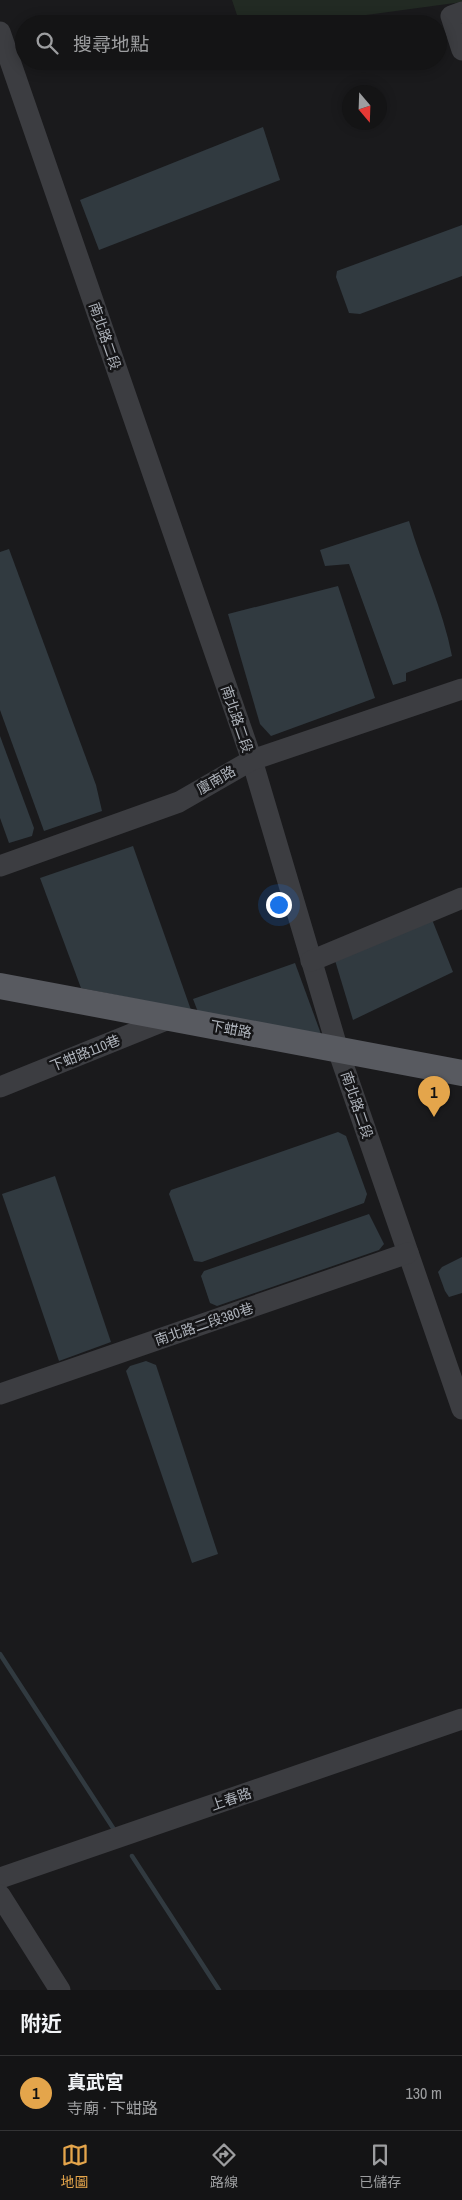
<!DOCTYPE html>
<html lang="zh-TW">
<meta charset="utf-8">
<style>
body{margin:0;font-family:"Archivo Narrow","Noto Sans TC",sans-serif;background:#1d1d1e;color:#f1f3f6}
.compass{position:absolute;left:342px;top:85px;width:45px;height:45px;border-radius:50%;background:#141415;box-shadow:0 2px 12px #0003;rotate:161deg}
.you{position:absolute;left:278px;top:904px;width:18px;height:18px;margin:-12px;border:4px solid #fff;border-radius:50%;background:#1a73e8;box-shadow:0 0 0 8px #1a73e833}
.badge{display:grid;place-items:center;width:32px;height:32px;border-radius:50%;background:#e4a54b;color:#111;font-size:16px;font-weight:700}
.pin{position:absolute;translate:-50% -41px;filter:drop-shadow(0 1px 2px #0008)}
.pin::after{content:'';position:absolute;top:26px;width:18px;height:15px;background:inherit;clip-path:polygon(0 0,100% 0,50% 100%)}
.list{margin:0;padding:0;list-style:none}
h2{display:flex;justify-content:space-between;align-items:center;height:65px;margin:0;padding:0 20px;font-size:21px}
h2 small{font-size:16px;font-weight:400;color:#9d9ea0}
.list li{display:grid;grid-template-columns:32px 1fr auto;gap:15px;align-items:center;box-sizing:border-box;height:75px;padding:0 20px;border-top:1px solid #333334}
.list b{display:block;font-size:19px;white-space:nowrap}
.list p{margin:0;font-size:16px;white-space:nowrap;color:#9d9ea0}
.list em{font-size:16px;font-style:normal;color:#9d9ea0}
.icon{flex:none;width:28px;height:28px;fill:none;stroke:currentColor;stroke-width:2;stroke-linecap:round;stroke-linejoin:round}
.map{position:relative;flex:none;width:462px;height:1990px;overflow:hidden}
.search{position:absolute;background:#141415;box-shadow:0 2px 12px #0003;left:15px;right:15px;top:15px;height:55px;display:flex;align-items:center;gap:12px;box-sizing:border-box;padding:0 18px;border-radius:28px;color:#9d9ea0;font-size:19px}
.sheet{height:140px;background:#141415}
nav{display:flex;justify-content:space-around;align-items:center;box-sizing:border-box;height:70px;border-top:1px solid #333334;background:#141415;font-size:14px;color:#9d9ea0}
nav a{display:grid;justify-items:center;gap:2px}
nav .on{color:#e4a54b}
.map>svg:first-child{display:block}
.green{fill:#222a23}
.water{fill:#313a40}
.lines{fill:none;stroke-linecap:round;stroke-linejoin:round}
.stream{stroke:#313a40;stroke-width:4.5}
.minor{stroke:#3c3d41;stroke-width:21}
.major{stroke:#585a60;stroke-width:26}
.labels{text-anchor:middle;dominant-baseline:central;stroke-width:5;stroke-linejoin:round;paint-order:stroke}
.street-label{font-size:14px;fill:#aeb3bb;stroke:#151517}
</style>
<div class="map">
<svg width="462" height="1990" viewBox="0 0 462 1990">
<rect width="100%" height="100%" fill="#1a1a1c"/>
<!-- green -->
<path class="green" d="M 232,0 L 462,0 L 462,2 L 300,24 L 240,24 Z"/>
<!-- water -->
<g class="water">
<path d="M 263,127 L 280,180 L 99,250 L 80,200 Z"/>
<path d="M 462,225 L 462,276 L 360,314 L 349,313 L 336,277 L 337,271 Z"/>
<path d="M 409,521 C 422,566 443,609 452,656 L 406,673 L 406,681 L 393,685 L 349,564 L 325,566 L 320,550 Z"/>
<path d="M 9,549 L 96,785 L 102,811 L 44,831 L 0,710 L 0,552 Z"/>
<path d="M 338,586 L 375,698 L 271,736 L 260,724 L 228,614 Z"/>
<path d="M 0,736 L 34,828 L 32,836 L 9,843 L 0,818 Z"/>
<path d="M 133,846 L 191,1010 L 81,988 L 40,878 Z"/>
<path d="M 431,917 L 453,972 L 353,1020 L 334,957 Z"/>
<path d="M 295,963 L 321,1034 L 198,1012 L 193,999 Z"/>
<path d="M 338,1132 L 346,1136 L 367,1194 L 364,1203 L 202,1262 L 194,1261 L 169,1194 L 171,1190 Z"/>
<path d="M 55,1176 L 111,1342 L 59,1361 L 2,1194 Z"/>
<path d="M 369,1214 L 384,1244 L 379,1250 L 217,1306 L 210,1303 L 201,1276 L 204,1271 Z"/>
<path d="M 462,1257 L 462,1293 L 449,1297 L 445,1291 L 438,1272 L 442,1267 Z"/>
<path d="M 146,1361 L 156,1365 L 218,1554 L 192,1563 L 126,1371 L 130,1366 Z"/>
</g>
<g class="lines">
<!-- stream -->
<g class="stream">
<path d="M 0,1654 L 115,1831"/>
<path d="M 132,1856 L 219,1990"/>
</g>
<!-- minor -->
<g class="minor">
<path d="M 462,12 L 451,16 L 462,50"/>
<path d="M 0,32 L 252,760 L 338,1050 L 462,1409"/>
<path d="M 0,866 L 179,802 L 252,760 L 462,689"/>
<path d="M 311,961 L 462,898"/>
<path d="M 0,1087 L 171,1018"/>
<path d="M 0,1394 L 408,1253"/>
<path d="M 0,1878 L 462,1719"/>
<path d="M 0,1895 L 60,1990"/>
</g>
<!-- major -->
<path class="major" d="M 0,986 L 462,1073"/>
</g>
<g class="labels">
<!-- street labels -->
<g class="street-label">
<text transform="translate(105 336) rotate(71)">南北路二段</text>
<text transform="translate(237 719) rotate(71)">南北路二段</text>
<text transform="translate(216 780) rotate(-30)">廈南路</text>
<text transform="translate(231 1029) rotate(10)">下蚶路</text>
<text transform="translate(85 1053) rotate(-22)">下蚶路110巷</text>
<text transform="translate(357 1105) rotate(71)">南北路二段</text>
<text transform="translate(204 1324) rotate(-19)">南北路二段380巷</text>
<text transform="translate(231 1799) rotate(-19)">上春路</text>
</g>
</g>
</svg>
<svg class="compass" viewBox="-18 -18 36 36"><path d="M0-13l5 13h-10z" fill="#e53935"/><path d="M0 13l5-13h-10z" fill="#9d9ea0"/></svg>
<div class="you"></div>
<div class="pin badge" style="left:434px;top:1117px">1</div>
<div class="search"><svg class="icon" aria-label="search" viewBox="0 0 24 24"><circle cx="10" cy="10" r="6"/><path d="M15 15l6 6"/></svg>搜尋地點</div>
</div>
<section class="sheet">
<h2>附近<small></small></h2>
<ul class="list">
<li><span class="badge">1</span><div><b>真武宮</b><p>寺廟 · 下蚶路</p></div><em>130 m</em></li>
</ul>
</section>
<nav>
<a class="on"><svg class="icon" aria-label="map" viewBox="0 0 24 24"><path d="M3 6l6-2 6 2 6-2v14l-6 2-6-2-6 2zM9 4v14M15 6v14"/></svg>地圖</a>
<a><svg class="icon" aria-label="directions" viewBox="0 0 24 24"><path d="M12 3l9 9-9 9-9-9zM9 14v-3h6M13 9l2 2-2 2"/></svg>路線</a>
<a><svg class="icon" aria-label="saved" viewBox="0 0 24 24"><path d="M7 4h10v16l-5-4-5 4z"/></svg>已儲存</a>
</nav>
